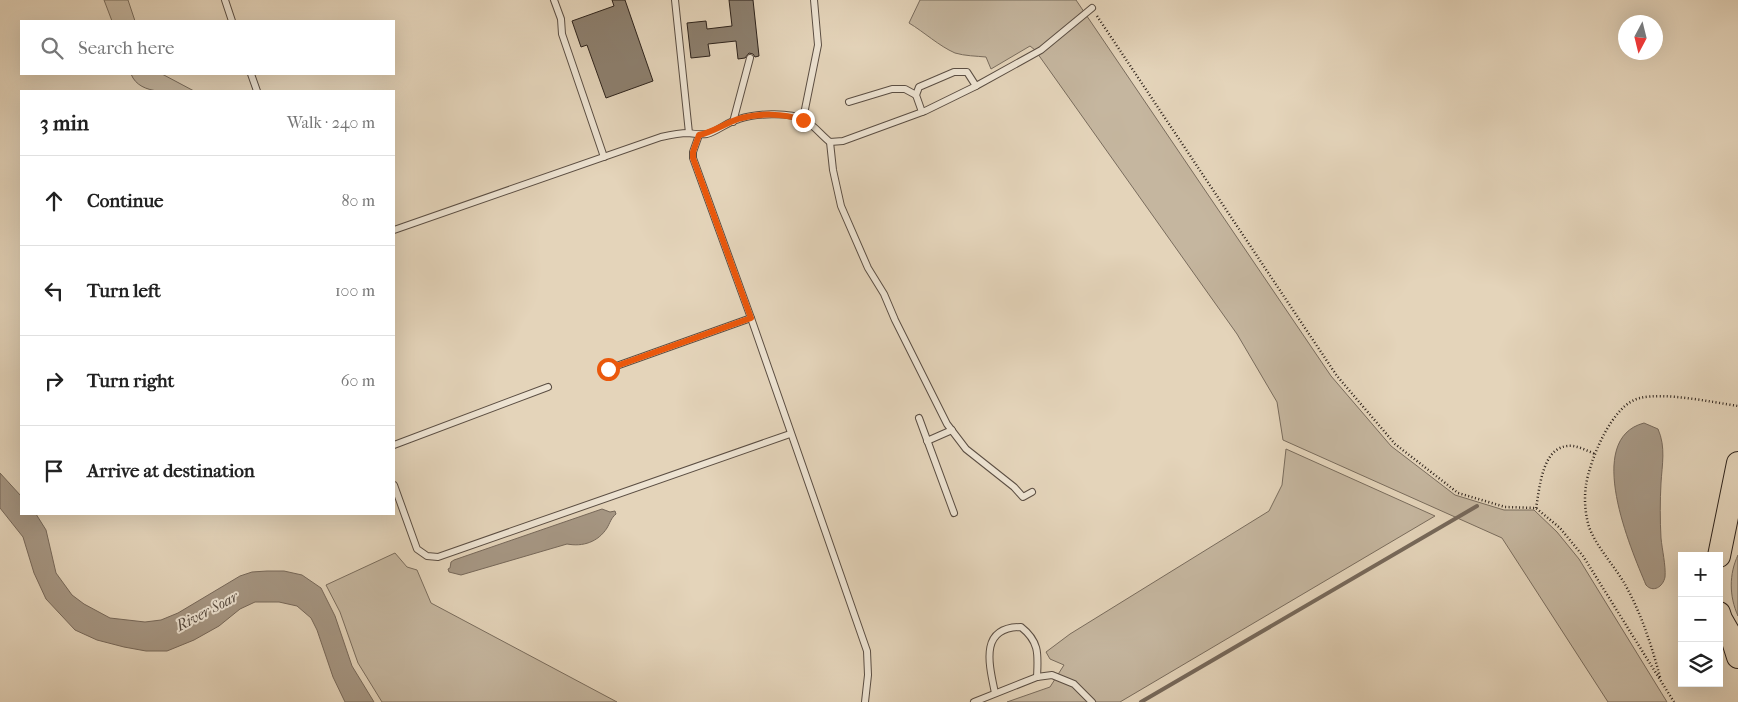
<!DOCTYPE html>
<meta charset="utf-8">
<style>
body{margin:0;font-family:"IM FELL French Canon",serif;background:#f2f2f2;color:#222}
.controls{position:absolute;right:15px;bottom:15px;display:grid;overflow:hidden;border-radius:0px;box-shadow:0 5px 20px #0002}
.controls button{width:45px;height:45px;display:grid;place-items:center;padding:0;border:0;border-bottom:1px solid #e0e0e0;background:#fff;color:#222;font:25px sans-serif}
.compass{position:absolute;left:1618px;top:15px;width:45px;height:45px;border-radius:50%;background:#fff;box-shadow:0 5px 20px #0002;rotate:187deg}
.stop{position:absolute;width:15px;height:15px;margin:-11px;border:4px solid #ea580c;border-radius:50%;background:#fff}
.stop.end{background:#ea580c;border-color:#fff;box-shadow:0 1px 5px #0008}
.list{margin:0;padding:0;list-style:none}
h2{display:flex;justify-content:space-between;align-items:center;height:65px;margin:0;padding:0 20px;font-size:21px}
h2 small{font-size:16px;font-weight:400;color:#767676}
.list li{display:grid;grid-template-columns:32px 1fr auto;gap:15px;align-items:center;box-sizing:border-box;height:90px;padding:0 20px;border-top:1px solid #e0e0e0}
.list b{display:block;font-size:19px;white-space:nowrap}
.list em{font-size:16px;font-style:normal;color:#767676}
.icon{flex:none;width:28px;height:28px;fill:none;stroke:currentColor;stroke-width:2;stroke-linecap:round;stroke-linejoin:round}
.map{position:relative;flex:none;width:1738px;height:702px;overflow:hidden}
.search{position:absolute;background:#fff;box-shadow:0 5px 20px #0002;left:20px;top:20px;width:375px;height:55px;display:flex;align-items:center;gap:12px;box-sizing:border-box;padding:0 18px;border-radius:0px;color:#767676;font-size:19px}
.panel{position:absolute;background:#fff;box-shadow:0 5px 20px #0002;left:20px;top:90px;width:375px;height:425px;border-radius:0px}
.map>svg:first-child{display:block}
.green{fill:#c5b69f;stroke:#796c5d}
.water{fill:#a69784;stroke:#76685a}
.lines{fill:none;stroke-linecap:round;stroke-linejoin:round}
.stream{stroke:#76685a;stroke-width:4}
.building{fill:#8c7f6e;stroke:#2d221b}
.lane-casing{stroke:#5b4e43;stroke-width:8}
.highway-casing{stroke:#2d221b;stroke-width:24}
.path{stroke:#2d221b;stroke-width:2.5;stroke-dasharray:1 2.5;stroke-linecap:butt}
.lane{stroke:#ede3d2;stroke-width:6}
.highway{stroke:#e4d4ba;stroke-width:22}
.route{stroke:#ea580c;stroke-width:6}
.labels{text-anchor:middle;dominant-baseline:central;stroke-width:4;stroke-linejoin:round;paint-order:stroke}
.water-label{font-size:15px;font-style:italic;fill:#574b40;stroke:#ede3d2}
</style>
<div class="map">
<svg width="1738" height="702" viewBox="0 0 1738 702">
<rect width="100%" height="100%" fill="#e4d4ba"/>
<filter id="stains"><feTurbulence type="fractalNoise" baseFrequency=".004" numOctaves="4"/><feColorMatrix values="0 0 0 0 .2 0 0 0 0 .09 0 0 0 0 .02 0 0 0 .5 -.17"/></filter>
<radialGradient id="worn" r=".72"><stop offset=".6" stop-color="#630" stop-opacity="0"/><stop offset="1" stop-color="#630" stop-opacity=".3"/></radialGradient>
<!-- green -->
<g class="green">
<path d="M 104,0 L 128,0 L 135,21 L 112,21 Z"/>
<path d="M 920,0 L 1076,0 L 1331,376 L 1391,446 L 1455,495 L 1504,510 L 1534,510 L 1557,532 L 1579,559 L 1667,702 L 1608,702 L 1502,538 L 1283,440 L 1277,402 L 1237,334 L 1035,50 L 1030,46 L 991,69 L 986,57 C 976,56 965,56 955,53 C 939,46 924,32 909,23 Z"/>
<path d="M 131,74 L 162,74 L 194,91 C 175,91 140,97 131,74 Z"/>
<path d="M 1286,449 L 1435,516 L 1120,702 L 1007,702 L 1050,687 L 1064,665 L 1050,659 L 1046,652 L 1070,634 L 1269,511 L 1282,485 Z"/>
<path d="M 395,553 L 407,567 L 417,570 L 431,603 L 617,702 L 382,702 L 358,663 L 340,612 L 326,585 Z"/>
<path d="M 1738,555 L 1738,616 C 1729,596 1729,574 1738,555 Z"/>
</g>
<!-- water -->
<g class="water">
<path d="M 1644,423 L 1658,429 C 1666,447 1662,465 1661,483 C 1660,501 1660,520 1661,538 C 1662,549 1666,566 1665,577 C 1663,587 1653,593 1646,585 C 1631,549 1583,439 1644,423 Z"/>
<path d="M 0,473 L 21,496 L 21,514 L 36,514 L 46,530 L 56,573 L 72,595 L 84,604 L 110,618 L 145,622 L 161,620 L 178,613 L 240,576 L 252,572 L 267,571 L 284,571 L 302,575 L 321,588 L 335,616 L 352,666 L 374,702 L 345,702 L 333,677 L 317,630 L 311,618 L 297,606 L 279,602 L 255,602 L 240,609 L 219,626 L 194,640 L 167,651 L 146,651 L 124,647 L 97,640 L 75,630 L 46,599 L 34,573 L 23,537 L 0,508 Z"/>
<path d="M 602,509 L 610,512 L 615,511 L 616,514 C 611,518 610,523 607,528 C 598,542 583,547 567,544 L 461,575 L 449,572 L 448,569 L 450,568 L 451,562 L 454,560 Z"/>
</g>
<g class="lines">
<!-- stream -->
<path class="stream" d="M 1141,702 L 1477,506"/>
</g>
<!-- building -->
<g class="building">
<path d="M 612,0 L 625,0 L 653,81 L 606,98 L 587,45 L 581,47 L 572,21 L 614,6 Z"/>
<path d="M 729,0 L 753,0 L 759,56 L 755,57 L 753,54 L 749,53 L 745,58 L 738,59 L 736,41 L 708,44 L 710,56 L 691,58 L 687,23 L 706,21 L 707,29 L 732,26 Z"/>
</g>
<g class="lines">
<!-- lane casing -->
<g class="lane-casing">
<g id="lane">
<path d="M 225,0 L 232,21"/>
<path d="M 554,0 L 561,19 L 562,34 L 604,157"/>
<path d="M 675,0 L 689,133"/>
<path d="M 251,74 L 257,91"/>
<path d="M 849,102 L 892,89 L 905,89 L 916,95"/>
<path d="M 922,112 L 916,95 L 919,87 L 954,72 L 967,72 L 976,86"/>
<path d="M 803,119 L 818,45 L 814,0"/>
<path d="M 733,122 L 750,58"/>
<path d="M 699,135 L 693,152 L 693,158 L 751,318 L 867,651 L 868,675 L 865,702"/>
<path d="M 830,142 L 833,170 L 841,206 L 868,268 L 884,294 L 895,320 L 947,424 L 966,449 L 1014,487 L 1023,497 L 1032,492"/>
<path d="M 394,230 L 661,137 C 670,135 679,133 688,133 C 695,134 700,135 707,134 C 718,131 727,122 739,119 C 754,114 789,111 804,120 C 814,125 821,135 830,142 L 843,141 L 925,111 L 976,86 L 1041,50 L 1092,8"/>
<path d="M 608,369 L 751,318"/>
<path d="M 919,418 L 954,513"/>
<path d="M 927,441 L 952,430"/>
<path d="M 394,445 L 548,387"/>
<path d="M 394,485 L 417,549 L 427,556 L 438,557 L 790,434"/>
<path d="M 995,693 C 989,664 979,627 1021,627 C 1040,642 1038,655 1037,677"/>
<path d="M 974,702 L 1037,677 L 1052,675 L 1074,684 L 1092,702"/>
</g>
</g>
<!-- highway casing -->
<g class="highway-casing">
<g id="highway">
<path d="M 1719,556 L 1738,463"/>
<path d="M 1719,613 L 1721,619 L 1732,638 L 1738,657"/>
</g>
</g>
<!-- path -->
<g class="path">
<path d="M 1097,16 L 1337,376 L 1395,444 L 1458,493 L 1505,507 L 1536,508 L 1560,528 L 1583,556 L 1674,702"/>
<path d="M 1536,508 C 1540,487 1542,443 1573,446 C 1580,447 1588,451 1595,454"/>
<path d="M 1660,677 C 1652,647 1642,616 1627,588 C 1616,567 1598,550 1589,527 C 1585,513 1584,499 1586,485 C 1590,460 1612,404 1640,398 C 1664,392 1712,402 1738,406"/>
</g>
<!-- lane -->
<use href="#lane" class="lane"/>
<!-- highway -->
<use href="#highway" class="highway"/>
</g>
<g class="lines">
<!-- route -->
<path class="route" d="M 608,369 L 751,318 L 693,158 L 693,152 L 699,135 C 713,132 724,124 738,119 C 758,113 783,113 803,120"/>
</g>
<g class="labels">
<!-- water labels -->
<g class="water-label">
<text transform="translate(207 611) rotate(-28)">River Soar</text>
</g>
</g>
<rect width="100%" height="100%" filter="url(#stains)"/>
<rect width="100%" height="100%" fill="url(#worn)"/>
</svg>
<div class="controls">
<button>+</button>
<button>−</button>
<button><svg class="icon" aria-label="layers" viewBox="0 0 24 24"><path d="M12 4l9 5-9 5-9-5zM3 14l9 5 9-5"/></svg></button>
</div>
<svg class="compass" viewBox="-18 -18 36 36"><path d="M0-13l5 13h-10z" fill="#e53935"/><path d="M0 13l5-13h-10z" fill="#767676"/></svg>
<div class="stop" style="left:608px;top:369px"></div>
<div class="stop end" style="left:803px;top:120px"></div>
<div class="search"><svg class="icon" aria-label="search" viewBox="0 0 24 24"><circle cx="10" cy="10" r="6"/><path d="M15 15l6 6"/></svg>Search here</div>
<section class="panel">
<h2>3 min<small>Walk · 240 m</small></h2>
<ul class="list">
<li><svg class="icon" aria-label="ahead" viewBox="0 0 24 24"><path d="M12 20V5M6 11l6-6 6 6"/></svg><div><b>Continue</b></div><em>80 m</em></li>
<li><svg class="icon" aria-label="left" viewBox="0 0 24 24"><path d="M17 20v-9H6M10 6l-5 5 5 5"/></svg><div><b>Turn left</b></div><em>100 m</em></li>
<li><svg class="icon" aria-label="right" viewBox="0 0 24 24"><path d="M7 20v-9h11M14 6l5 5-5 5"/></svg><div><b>Turn right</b></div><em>60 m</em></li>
<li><svg class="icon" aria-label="arrive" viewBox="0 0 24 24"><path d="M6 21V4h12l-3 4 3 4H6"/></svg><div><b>Arrive at destination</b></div></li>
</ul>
</section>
</div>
